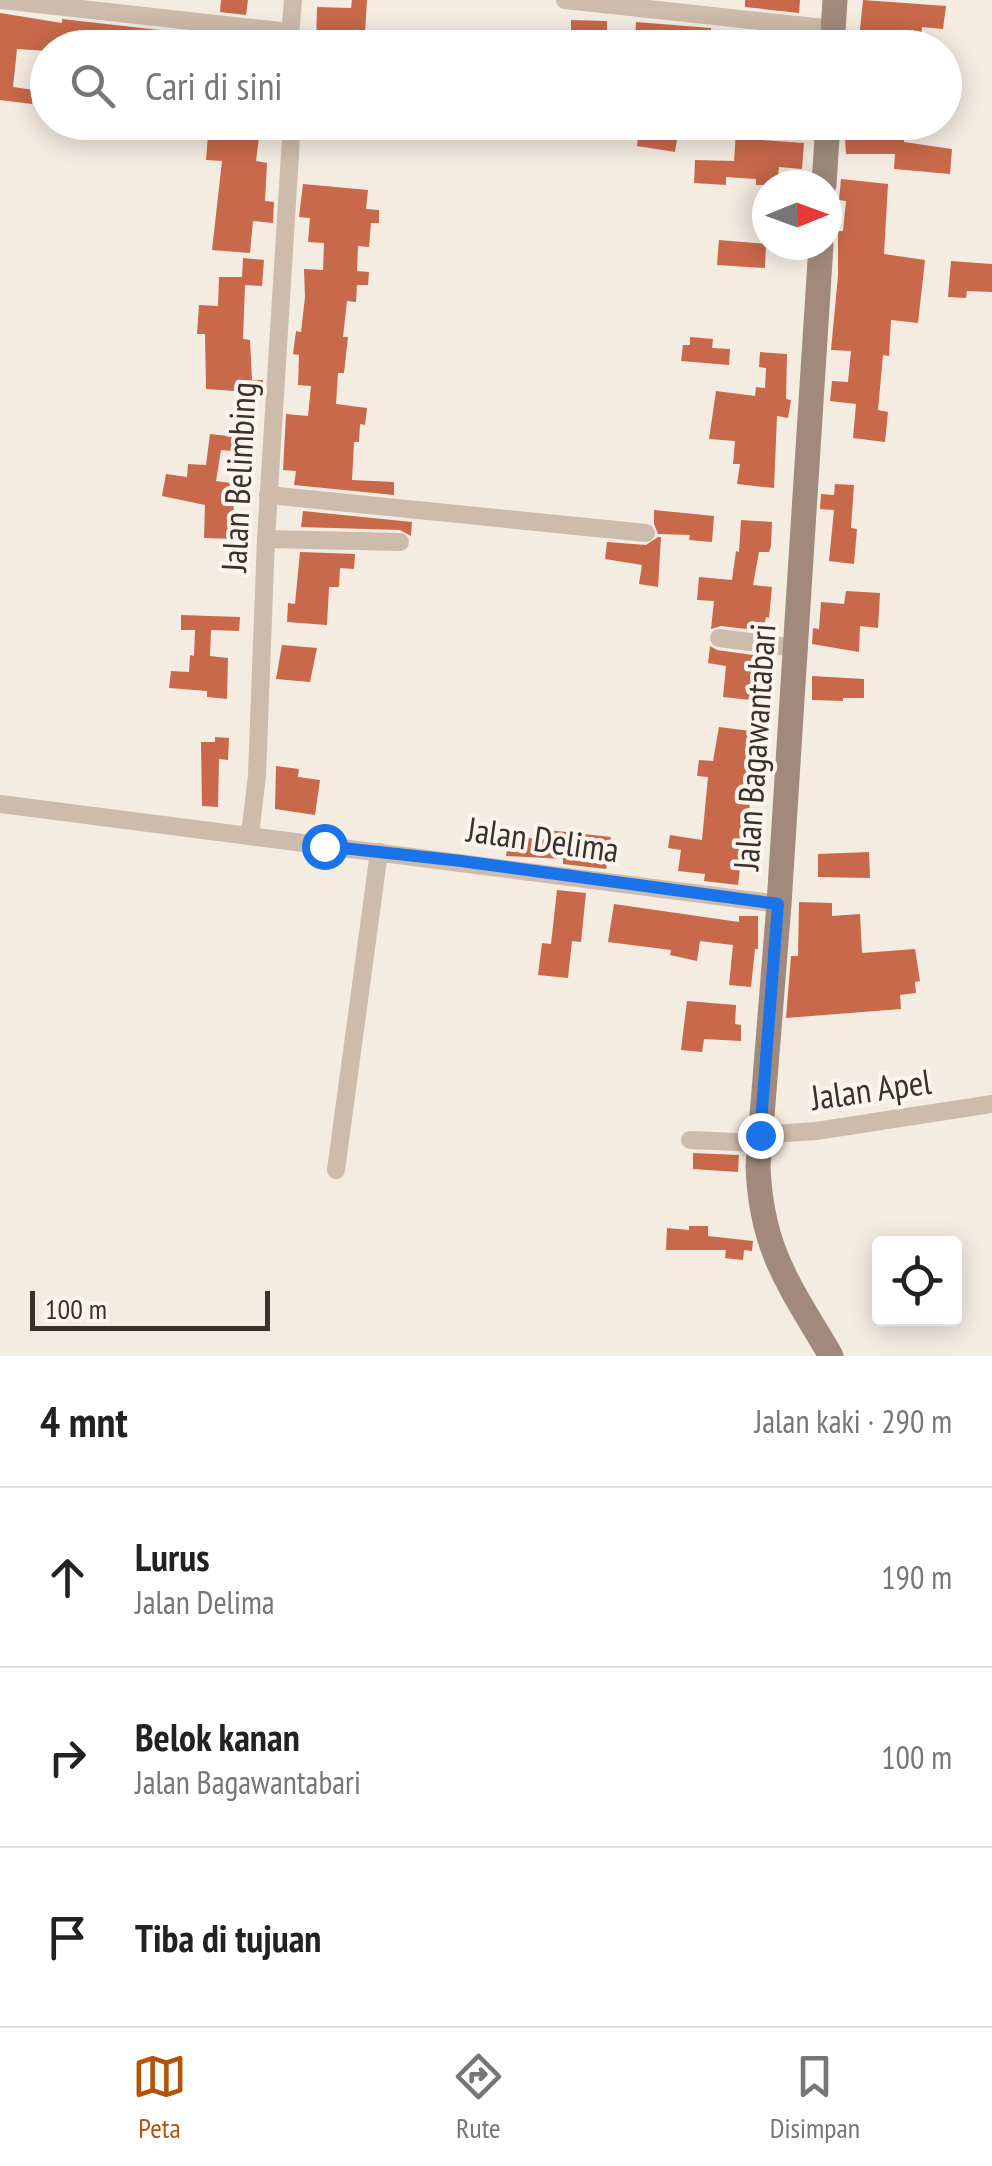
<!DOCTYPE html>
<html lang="id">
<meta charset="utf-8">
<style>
body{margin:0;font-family:"PT Sans Narrow",sans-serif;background:#f6f6f6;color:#222}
.controls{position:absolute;right:30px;bottom:30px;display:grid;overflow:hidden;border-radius:10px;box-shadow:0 5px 25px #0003}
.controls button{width:90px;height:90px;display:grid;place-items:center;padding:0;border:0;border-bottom:2px solid #e0e0e0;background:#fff;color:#222;font:50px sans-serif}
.compass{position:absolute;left:752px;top:170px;width:90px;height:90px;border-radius:50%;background:#fff;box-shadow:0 5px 25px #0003;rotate:89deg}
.scale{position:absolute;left:30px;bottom:25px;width:240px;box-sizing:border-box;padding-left:10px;border:5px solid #3b302b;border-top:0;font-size:28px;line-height:35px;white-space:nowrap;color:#3b302b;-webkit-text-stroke:8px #fbf5ee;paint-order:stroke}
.stop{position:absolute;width:30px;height:30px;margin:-22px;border:8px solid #1a73e8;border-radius:50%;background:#fff}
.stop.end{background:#1a73e8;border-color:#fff;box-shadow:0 2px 10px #0008}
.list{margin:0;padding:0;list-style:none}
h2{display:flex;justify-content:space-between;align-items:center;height:130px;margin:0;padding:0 40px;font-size:42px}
h2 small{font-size:32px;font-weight:400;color:#767676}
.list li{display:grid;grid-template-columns:65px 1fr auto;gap:30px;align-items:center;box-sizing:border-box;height:180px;padding:0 40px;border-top:2px solid #e0e0e0}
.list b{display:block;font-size:38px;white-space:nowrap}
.list p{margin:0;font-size:32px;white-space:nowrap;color:#767676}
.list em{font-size:32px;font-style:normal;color:#767676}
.icon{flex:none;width:55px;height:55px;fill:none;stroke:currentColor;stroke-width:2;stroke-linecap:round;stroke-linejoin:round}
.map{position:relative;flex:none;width:992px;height:1356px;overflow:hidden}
.search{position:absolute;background:#fff;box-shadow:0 5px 25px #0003;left:30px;right:30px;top:30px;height:110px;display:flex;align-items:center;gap:25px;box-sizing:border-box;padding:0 35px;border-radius:55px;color:#767676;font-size:38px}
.sheet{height:670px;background:#fff}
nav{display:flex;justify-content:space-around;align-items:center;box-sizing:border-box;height:140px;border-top:2px solid #e0e0e0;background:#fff;font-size:28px;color:#767676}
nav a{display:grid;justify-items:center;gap:5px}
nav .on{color:#b45309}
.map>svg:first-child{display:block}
.building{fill:#c8694b}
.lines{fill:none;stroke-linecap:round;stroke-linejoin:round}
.lane{stroke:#cdbbac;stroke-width:9}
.street{stroke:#cdbbac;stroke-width:18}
.secondary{stroke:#a18a7d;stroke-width:25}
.route{stroke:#1a73e8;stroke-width:12}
.labels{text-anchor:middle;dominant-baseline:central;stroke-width:8;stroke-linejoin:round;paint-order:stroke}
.street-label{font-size:35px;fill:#3b302b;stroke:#fbf5ee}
</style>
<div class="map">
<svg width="992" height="1356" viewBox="0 0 992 1356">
<rect width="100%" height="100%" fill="#f4ebe1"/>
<!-- building -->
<g class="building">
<path d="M 221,0 L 248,0 L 246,15 L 220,12 Z"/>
<path d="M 352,0 L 367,0 L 365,33 L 345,32 L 344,48 L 316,48 L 317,7 L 351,8 Z"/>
<path d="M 745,0 L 800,0 L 799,13 L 745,7 Z"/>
<path d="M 863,0 L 946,6 L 943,29 L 922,27 L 920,48 L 858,48 Z"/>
<path d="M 0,13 L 62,23 L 62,19 L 177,32 L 176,42 L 143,39 L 143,48 L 48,48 L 48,51 L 17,49 L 13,87 L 34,90 L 32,104 L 0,100 Z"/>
<path d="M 571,20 L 607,21 L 607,42 L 571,41 Z"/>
<path d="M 636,22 L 711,28 L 711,34 L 735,35 L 735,31 L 800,38 L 799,48 L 635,48 Z"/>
<path d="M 206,35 L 243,39 L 242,48 L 205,48 Z"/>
<path d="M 228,122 L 261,122 L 256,161 L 267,163 L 265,201 L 274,202 L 273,223 L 253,221 L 250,253 L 212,250 L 222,161 L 206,160 L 209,123 Z"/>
<path d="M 640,122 L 679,128 L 675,152 L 637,146 Z"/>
<path d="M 905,122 L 904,142 L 952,149 L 950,174 L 894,169 L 895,154 L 846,154 L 844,123 Z"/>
<path d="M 736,131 L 743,132 L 750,139 L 804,143 L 802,169 L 779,167 L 777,185 L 756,185 L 756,179 L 726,177 L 726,185 L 694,183 L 695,160 L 734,161 Z"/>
<path d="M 841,179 L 888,184 L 884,254 L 925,260 L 918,323 L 891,320 L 889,356 L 883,355 L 878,410 L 888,412 L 885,442 L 853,438 L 856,404 L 830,401 L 832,381 L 848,382 L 851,351 L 831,350 L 838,276 L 838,231 L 843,231 L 846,201 L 839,200 Z"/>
<path d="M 303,184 L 368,190 L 366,209 L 379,210 L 379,223 L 371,223 L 369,247 L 358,246 L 357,271 L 369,272 L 368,285 L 357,285 L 356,302 L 347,301 L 343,337 L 348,337 L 344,373 L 338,373 L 336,404 L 367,408 L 365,425 L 360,424 L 359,442 L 354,442 L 352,480 L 394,482 L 394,495 L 294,485 L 296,471 L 283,470 L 286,414 L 308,416 L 311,386 L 298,385 L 299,355 L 293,354 L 296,331 L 301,332 L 305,297 L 304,269 L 323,270 L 324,243 L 308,242 L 310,218 L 299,217 Z"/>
<path d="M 719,240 L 766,244 L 765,268 L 717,265 Z"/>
<path d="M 243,258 L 264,260 L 262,286 L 245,285 L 243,339 L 250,340 L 252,380 L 263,380 L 263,393 L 206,389 L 205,334 L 197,334 L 199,305 L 218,306 L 219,277 L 242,277 Z"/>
<path d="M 951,261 L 992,264 L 992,292 L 967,291 L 966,298 L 948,297 Z"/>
<path d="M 690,337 L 713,339 L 712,348 L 730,349 L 729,365 L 681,361 L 683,345 L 690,345 Z"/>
<path d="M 760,352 L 787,354 L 786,399 L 791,400 L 788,418 L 777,416 L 774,488 L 737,484 L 740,464 L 733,464 L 735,441 L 709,439 L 716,391 L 755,396 L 756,387 L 765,388 L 766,368 L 759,367 Z"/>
<path d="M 210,434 L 245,438 L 243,452 L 221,450 L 216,481 L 237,484 L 232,521 L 239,522 L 238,539 L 204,538 L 205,505 L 162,496 L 166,474 L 187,477 L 188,464 L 206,465 Z"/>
<path d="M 835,484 L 854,485 L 851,528 L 857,529 L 854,564 L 829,561 L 834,510 L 820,509 L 821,494 L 834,495 Z"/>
<path d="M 654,510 L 714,516 L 712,542 L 689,540 L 690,535 L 658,534 L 654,524 Z"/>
<path d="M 303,511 L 412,522 L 411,536 L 400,530 L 301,527 Z"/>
<path d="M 741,520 L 772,522 L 771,546 L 769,552 L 759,552 L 753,585 L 772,587 L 769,618 L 766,617 L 763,631 L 721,626 L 711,629 L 714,601 L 697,600 L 699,577 L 732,580 L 736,551 L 739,552 Z"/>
<path d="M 658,537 L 661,537 L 658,587 L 639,584 L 642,565 L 605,559 L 607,542 L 646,545 Z"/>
<path d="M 300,552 L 355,554 L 354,569 L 340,568 L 339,587 L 329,587 L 327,625 L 287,622 L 288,603 L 295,604 Z"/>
<path d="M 846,591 L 880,593 L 878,628 L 860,626 L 859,652 L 812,644 L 813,628 L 819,629 L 821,602 L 844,604 Z"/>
<path d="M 181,615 L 240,617 L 239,631 L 211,630 L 210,656 L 228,658 L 227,699 L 207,697 L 207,691 L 169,688 L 171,671 L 189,672 L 190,655 L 194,656 L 195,630 L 181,630 Z"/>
<path d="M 282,645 L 317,648 L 310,682 L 276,679 Z"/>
<path d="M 710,646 L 717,650 L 760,656 L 757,678 L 763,679 L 760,701 L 723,697 L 726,666 L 708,663 Z"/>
<path d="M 812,676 L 864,679 L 864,698 L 843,698 L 843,701 L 812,700 Z"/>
<path d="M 719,727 L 758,732 L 755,767 L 760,767 L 758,783 L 752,783 L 744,861 L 741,860 L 738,885 L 704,881 L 705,874 L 678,871 L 681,850 L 668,848 L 670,835 L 702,840 L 708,777 L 697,776 L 699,760 L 713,761 Z"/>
<path d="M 215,737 L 229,738 L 228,760 L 219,759 L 218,807 L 202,806 L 201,742 L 215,742 Z"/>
<path d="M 276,766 L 299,769 L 298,777 L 320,780 L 315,815 L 275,809 Z"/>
<path d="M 548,830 L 611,837 L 606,869 L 563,864 L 563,859 L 506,856 L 508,842 L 527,845 L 528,838 L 548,840 Z"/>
<path d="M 869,852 L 870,878 L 818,877 L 818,854 Z"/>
<path d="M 557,890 L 586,893 L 581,942 L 572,941 L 568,978 L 538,975 L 542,943 L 551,944 Z"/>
<path d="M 799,902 L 832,903 L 832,916 L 860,914 L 862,953 L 915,949 L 920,981 L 915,982 L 916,993 L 900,995 L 901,1009 L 786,1018 L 791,956 L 798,956 Z"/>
<path d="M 614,904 L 739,922 L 739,916 L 758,916 L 758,949 L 755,949 L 751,987 L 729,985 L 733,945 L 700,941 L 697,961 L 670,955 L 671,950 L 608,942 Z"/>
<path d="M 687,1001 L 736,1005 L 735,1024 L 741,1025 L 741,1041 L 704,1039 L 702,1052 L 681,1050 Z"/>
<path d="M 693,1153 L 739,1155 L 738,1172 L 693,1169 Z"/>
<path d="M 689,1226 L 708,1226 L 708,1236 L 753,1241 L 752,1251 L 744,1250 L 743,1260 L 725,1258 L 726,1250 L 666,1250 L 667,1228 L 689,1230 Z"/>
</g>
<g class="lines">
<!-- lane -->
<path class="lane" d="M 751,131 L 823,136"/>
<!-- street -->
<g class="street">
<path d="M 0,0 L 290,32"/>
<path d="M 565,0 L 834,29"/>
<path d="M 289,48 L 293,0"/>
<path d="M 268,495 L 646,533"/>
<path d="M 266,539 L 400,542"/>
<path d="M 719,638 L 795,648"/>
<path d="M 0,804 L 779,904"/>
<path d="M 250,835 L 257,775 L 266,539 L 292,122"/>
<path d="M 759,1135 L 816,1131 L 992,1104"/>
<path d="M 690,1140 L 759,1143"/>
<path d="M 336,1170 L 379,852"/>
</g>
<!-- secondary -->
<g class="secondary">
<path d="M 832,48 L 835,0"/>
<path d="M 824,185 L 828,122"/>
<path d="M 821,245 L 779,904 L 758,1166 C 761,1250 790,1286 831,1356"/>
</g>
</g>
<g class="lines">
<!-- route -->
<path class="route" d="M 324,846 L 461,861 L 778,904 L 760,1135"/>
</g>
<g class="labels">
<!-- street labels -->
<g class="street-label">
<text transform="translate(238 477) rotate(-87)">Jalan Belimbing</text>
<text transform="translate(754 747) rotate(-86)">Jalan Bagawantabari</text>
<text transform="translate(543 839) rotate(8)">Jalan Delima</text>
<text transform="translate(871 1089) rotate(-8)">Jalan Apel</text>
</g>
</g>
</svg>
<div class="controls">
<button><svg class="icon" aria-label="locate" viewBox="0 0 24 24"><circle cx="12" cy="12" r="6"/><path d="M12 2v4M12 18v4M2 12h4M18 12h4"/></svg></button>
</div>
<svg class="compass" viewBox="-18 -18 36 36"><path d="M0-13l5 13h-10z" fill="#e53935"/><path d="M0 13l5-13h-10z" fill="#767676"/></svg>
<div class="scale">100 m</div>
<div class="stop" style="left:324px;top:846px"></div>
<div class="stop end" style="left:760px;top:1135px"></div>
<div class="search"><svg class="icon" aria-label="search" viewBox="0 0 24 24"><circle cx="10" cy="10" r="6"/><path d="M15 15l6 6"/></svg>Cari di sini</div>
</div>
<section class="sheet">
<h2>4 mnt<small>Jalan kaki · 290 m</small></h2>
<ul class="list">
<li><svg class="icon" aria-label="ahead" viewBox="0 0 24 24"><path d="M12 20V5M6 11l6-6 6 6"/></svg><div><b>Lurus</b><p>Jalan Delima</p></div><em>190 m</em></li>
<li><svg class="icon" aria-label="right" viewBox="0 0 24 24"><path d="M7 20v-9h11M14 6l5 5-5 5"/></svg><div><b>Belok kanan</b><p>Jalan Bagawantabari</p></div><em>100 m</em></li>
<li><svg class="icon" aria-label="arrive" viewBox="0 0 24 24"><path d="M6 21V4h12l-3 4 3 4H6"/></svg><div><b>Tiba di tujuan</b></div></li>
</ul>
</section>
<nav>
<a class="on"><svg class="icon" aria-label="map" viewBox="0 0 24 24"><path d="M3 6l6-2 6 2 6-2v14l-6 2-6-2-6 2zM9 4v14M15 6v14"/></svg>Peta</a>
<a><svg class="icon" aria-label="directions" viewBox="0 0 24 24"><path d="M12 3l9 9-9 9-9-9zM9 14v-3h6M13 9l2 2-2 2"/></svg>Rute</a>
<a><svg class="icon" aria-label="saved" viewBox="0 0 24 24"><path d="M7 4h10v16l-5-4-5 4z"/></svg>Disimpan</a>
</nav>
